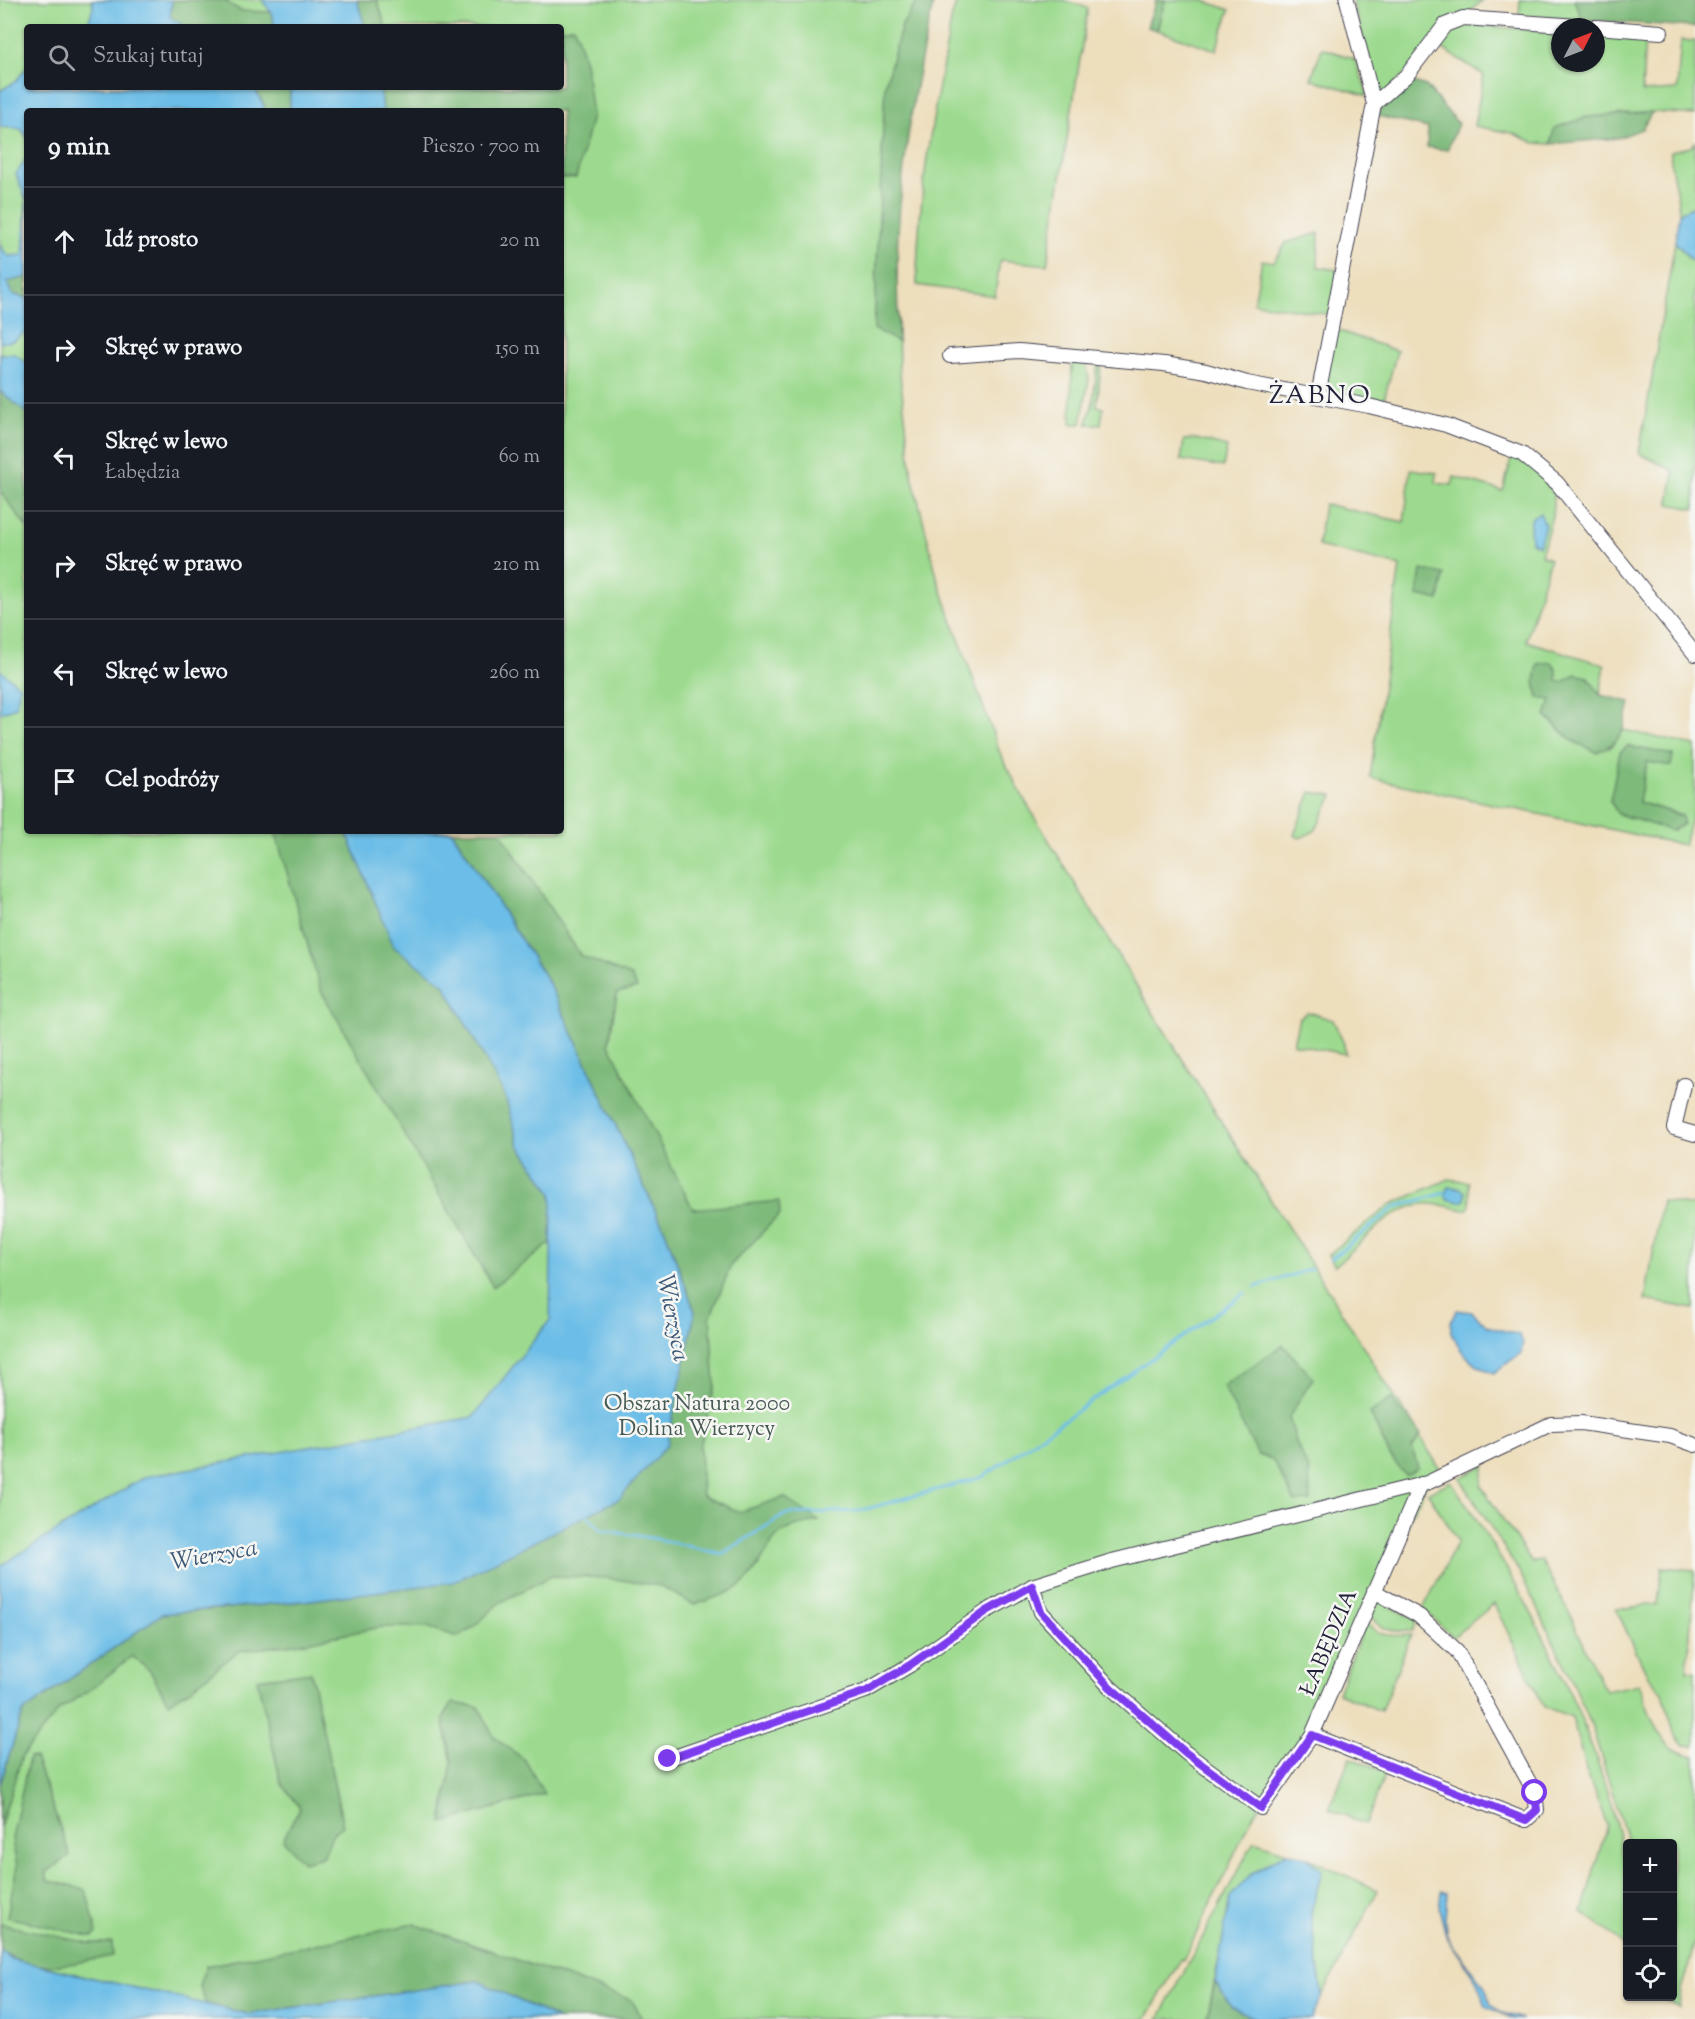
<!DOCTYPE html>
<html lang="pl">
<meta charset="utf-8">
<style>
body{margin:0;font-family:"Sorts Mill Goudy",serif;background:#20242c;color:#f1f3f6}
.controls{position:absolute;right:18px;bottom:18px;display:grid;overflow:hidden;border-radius:6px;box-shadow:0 2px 4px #0004}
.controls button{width:54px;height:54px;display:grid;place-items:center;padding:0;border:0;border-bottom:2px solid #363941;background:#171b24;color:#f1f3f6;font:30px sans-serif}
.compass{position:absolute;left:1551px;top:18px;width:54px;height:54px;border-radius:50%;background:#171b24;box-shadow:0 2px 4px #0004;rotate:48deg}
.stop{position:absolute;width:18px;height:18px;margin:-14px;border:4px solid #7c3aed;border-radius:50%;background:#fff}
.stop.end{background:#7c3aed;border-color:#fff;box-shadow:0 2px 6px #0008}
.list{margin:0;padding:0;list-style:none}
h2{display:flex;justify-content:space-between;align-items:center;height:78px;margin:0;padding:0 24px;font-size:26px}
h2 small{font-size:20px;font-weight:400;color:#9ea1a6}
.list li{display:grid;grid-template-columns:39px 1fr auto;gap:18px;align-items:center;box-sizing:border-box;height:108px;padding:0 24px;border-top:2px solid #363941}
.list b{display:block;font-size:22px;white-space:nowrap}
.list p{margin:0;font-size:20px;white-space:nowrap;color:#9ea1a6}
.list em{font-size:20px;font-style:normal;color:#9ea1a6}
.icon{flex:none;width:33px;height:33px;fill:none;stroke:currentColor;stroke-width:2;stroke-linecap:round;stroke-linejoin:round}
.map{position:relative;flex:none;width:1695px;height:2019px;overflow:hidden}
.search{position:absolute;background:#171b24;box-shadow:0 2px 4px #0004;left:24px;top:24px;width:540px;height:66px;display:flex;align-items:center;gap:15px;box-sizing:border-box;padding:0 21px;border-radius:6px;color:#9ea1a6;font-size:22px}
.panel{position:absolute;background:#171b24;box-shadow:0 2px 4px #0004;left:24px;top:108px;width:540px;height:726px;border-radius:6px}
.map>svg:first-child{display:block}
.green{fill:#9dda8f;stroke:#607e65;stroke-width:1.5;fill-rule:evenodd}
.forest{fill:#7eba7a;stroke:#506e5a;stroke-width:1.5}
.water{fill:#6cbde7;stroke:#477091;stroke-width:1.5}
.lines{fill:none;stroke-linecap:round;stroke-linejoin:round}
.stream{stroke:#6cbde7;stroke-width:3}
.minor-casing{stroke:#403e4e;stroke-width:16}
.minor{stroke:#fff;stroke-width:14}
.route{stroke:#7c3aed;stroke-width:8}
.labels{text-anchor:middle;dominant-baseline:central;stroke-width:5;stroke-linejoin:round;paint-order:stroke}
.park-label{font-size:22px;fill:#475954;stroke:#f6f6f2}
.street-label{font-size:22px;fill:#22223b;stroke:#f6f6f2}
.water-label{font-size:24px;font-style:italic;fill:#3c5877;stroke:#f6f6f2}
.quarter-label{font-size:26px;letter-spacing:1.5px;fill:#22223b;stroke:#f6f6f2}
</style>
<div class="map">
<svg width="1695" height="2019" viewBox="0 0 1695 2019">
<rect width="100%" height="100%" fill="#f6f6f2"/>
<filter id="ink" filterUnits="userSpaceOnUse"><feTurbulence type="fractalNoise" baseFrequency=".0167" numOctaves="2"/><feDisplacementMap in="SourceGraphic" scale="12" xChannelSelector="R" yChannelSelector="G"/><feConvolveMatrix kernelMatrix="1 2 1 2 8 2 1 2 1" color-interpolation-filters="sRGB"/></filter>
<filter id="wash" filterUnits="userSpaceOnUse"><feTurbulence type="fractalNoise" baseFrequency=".008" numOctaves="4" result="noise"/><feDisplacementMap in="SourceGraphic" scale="24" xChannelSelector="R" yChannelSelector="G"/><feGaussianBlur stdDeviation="1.35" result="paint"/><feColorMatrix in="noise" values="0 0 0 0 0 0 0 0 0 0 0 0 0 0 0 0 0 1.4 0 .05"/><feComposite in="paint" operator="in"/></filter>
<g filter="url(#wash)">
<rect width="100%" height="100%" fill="#eddebc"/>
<!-- green -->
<g class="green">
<path d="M 0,0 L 934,0 L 919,59 L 903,153 L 896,250 L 899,366 L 912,475 L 938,581 L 1000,753 L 1025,801 L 1147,1003 L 1442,1472 L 1429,1479 L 1300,1744 L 1253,1816 L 1183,1961 L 1181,1959 L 1146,2019 L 0,2019 ZM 27,27 L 561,27 L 561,87 L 27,87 ZM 27,111 L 561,111 L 561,831 L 27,831 Z"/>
<path d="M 957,0 L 1063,0 L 1088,8 L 1047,265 L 1000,260 L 995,296 L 917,285 C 917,194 935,106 952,16 Z"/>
<path d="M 1165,0 L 1202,0 L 1230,10 L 1216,50 L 1157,30 Z"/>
<path d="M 1352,0 L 1483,0 L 1453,27 L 1462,24 L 1560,32 L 1560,63 L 1596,63 L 1596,34 L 1645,37 L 1642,92 L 1677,90 L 1681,40 L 1695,41 L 1695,115 L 1652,112 L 1555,128 L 1551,144 L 1535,143 L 1512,133 L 1474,126 L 1484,75 L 1437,45 L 1380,97 Z"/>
<path d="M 1520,0 L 1574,0 L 1583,20 L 1519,16 Z"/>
<path d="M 1322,48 L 1352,58 L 1356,62 L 1368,96 L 1311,79 Z"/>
<path d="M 1695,142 L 1695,208 L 1692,207 L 1679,213 C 1679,191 1669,173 1671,151 L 1691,147 Z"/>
<path d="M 1319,233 L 1318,267 L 1338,270 L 1331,315 L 1254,303 L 1262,260 L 1274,262 L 1286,243 Z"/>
<path d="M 1675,242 L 1691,261 L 1695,260 L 1695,509 L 1669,504 L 1674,471 L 1639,453 Z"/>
<path d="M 1334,329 L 1397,351 L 1383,403 L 1334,394 L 1324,380 Z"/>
<path d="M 1072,362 L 1086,364 L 1089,379 L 1081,424 L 1071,424 Z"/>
<path d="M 1101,364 L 1097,406 L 1103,408 L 1101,424 L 1087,424 L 1093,402 L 1097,368 Z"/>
<path d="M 1196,439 L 1227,447 L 1223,467 L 1181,460 L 1184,440 Z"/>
<path d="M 1512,456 L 1532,465 L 1554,493 L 1552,516 L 1541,555 L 1550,559 L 1526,641 L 1605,665 L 1600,695 L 1557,681 L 1546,717 L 1573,741 L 1610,748 L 1624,730 L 1695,746 L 1695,804 L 1684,845 L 1370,778 L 1400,566 L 1318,546 L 1324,504 L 1404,522 L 1411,469 L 1437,473 L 1436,483 L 1452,485 L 1454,477 L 1503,491 ZM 1628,746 L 1647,762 L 1638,802 L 1682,815 L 1610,801 Z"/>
<path d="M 1311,792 L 1333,795 L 1315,831 L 1300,838 L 1294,835 Z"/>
<path d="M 1308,1012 L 1333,1020 L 1344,1044 L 1345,1054 L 1293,1044 L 1299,1018 Z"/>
<path d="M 1449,1179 L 1469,1182 L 1470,1206 L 1466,1210 C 1453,1208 1436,1202 1423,1204 C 1390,1207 1359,1246 1335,1266 L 1328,1255 L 1390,1205 Z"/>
<path d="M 1662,1201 L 1695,1206 L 1694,1309 L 1645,1300 Z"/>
<path d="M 1485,1464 L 1481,1486 L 1532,1563 L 1541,1560 L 1570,1614 L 1605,1691 L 1639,1684 C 1652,1716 1656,1751 1695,1756 L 1695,1943 L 1681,1990 L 1679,2007 L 1657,1997 L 1672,1996 L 1672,1844 L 1628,1843 L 1592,1727 L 1573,1682 L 1520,1573 L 1460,1478 Z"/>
<path d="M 1451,1481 C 1527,1592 1607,1744 1627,1878 C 1631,1902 1628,1928 1627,1951 L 1619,1940 L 1582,1912 L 1607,1825 L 1586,1771 L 1572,1717 L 1544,1707 L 1494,1604 L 1453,1637 L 1423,1609 L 1458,1541 L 1428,1493 Z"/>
<path d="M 1662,1567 L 1695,1570 L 1687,1671 L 1695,1671 L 1695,1746 L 1684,1745 L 1674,1733 L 1663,1693 L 1648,1676 L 1616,1609 L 1658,1604 Z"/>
<path d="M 1376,1599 L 1417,1620 L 1412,1631 C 1393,1632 1380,1631 1369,1614 Z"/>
<path d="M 1366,1621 C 1378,1638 1392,1636 1411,1635 L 1381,1711 L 1338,1693 Z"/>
<path d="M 1350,1758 L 1386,1772 L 1366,1824 L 1329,1809 Z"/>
<path d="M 1254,1841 L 1287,1852 L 1250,1875 L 1231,1897 L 1207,2019 L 1159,2019 Z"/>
<path d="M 1306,1857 L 1378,1890 L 1322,1996 L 1311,1913 L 1322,1871 Z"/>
</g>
<!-- forest -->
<g class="forest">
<path d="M 172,0 L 223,0 L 241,11 L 271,12 L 275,27 L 185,27 L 170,17 Z"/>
<path d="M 357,0 L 377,0 L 386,27 L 365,27 Z"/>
<path d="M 918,0 L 934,0 C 916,76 903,153 898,232 C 896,268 898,305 898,342 L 874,329 L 885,85 L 902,25 Z"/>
<path d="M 1156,0 L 1165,0 L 1157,30 L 1147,27 Z"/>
<path d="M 1574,0 L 1695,0 L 1695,27 L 1583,20 Z"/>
<path d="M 574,26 L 585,62 L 592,116 L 576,178 L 561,178 L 561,111 L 383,111 L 380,87 L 404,87 L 406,93 L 420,87 L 561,87 L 561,29 Z"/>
<path d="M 1410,81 L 1426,86 L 1458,124 L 1447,150 L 1427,147 L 1428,128 L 1378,116 L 1382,104 Z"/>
<path d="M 254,87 L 290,87 L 290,111 L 263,111 L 264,105 Z"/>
<path d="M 1652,112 L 1642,129 L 1618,138 L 1551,144 L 1554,128 L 1587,117 Z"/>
<path d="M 24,276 L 27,277 L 27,298 L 12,294 L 7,282 Z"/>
<path d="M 0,391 L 27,413 L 27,528 L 0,491 Z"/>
<path d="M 1421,570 L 1444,574 L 1439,600 L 1417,596 Z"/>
<path d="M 1551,662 L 1557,670 L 1557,681 L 1563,682 L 1576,674 L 1588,677 L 1600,695 L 1630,702 C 1625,727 1623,744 1596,752 L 1573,741 L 1546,716 L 1551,700 L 1538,698 L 1535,681 L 1538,664 Z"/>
<path d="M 1628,746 L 1673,755 L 1671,766 L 1647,762 L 1639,802 L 1682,816 L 1683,824 L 1672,831 L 1618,814 L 1610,801 L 1620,752 Z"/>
<path d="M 275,831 L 346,831 L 394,946 L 444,984 L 505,1095 L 519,1145 L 552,1193 L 551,1243 L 493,1287 L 321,991 Z"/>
<path d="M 452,831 L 500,831 L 581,956 L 631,976 L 637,988 L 617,993 L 609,1044 L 693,1209 L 779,1201 L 780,1214 L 731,1265 L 710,1318 L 715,1385 L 700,1447 L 702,1496 L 740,1512 L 784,1497 L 819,1521 C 763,1530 779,1543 748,1579 C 734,1594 712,1598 694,1605 L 661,1586 L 608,1578 L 551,1576 L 499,1603 L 474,1627 L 458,1637 L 427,1627 L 381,1627 L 301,1643 L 239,1651 L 189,1690 L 168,1703 L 150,1671 L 132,1656 L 90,1690 L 59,1710 L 22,1756 L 0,1828 L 0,1784 L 23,1712 L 162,1614 L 304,1601 L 695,1312 L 666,1233 L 549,983 Z"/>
<path d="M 1283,1345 L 1313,1378 L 1289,1417 L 1297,1445 L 1309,1471 L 1310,1501 L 1295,1502 L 1272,1459 L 1258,1455 L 1223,1386 Z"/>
<path d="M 1392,1398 L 1400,1412 L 1409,1416 L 1421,1435 L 1412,1448 L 1418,1468 L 1406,1476 L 1390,1456 L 1370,1413 Z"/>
<path d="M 311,1672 L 343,1826 L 333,1833 L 323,1857 L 303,1862 L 283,1840 L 300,1807 L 281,1783 L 257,1679 Z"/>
<path d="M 452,1703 L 479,1707 L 494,1737 L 525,1760 L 544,1794 L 442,1823 L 452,1762 L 443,1718 Z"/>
<path d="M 29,1757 L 35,1758 L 70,1855 L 47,1872 L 47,1880 L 86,1890 L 97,1933 L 93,1937 L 7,1917 L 17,1866 L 12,1839 Z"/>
<path d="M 0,1924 L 89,1943 L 112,1943 L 113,1956 C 73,1963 36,1976 0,1950 Z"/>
<path d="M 414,1924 L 632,2000 L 642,2019 L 558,2019 L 478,1981 L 248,2014 L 206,2004 L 199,1985 L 206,1966 Z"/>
<path d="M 1215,1982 L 1231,2006 L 1256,2019 L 1207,2019 Z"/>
</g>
<!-- water -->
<g class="water">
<path d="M 92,0 L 172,0 L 170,17 L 185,27 L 87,27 L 93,7 Z"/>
<path d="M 262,0 L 357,0 L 365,27 L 275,27 L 271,12 Z"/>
<path d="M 27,67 L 27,87 L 254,87 L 264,106 L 263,111 L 27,111 L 27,138 L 21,129 L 0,127 L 0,91 L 16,81 Z"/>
<path d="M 290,87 L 380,87 L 383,111 L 290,111 Z"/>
<path d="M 27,157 L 27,277 L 7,282 L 12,294 L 27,298 L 27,331 L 13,341 L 0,343 L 0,245 L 8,256 L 23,255 L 26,200 L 16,174 Z"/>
<path d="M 1693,207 L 1695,208 L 1695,260 L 1692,261 L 1675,242 L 1679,213 Z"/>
<path d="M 0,354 L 15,354 L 27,364 L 27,413 L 0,391 Z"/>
<path d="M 1540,513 L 1545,525 L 1539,546 L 1531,542 L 1530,525 L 1532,517 Z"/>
<path d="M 0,670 L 20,686 L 16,707 L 0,713 Z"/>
<path d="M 346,831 L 452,831 L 549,983 L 666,1233 L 695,1312 L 667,1445 L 619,1499 L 454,1582 L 304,1601 L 162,1614 L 23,1712 L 0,1784 L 0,1566 L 144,1477 L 473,1417 L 550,1320 L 552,1193 L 519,1145 L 505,1095 L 444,984 L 394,947 Z"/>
<path d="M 1449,1187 L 1460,1188 L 1465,1192 L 1465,1200 L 1460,1202 L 1447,1199 L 1445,1193 Z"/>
<path d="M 1457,1310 L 1472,1312 L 1487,1326 L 1520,1335 L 1523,1343 L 1521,1353 L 1494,1373 C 1471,1365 1452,1347 1450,1322 Z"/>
<path d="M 1287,1852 L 1306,1857 L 1322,1871 L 1311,1913 L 1322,1996 L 1312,2019 L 1256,2019 L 1231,2006 L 1215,1982 L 1230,1897 L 1250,1875 Z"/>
<path d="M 1441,1891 L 1447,1893 L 1445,1921 L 1447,1936 L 1454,1947 L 1484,1986 L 1492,2004 L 1500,2012 L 1522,2019 L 1513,2019 L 1486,2006 L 1476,1980 L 1446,1936 L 1439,1908 Z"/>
<path d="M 0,1950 L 12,1959 L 248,2014 L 478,1981 L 558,2019 L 0,2019 Z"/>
</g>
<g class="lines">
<!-- stream -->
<g class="stream">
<path d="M 1331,1259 L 1395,1207 L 1445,1193"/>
<path d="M 1255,1287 L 1311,1269"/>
<path d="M 584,1512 L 602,1530 L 657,1539 L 722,1554 L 786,1514 L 859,1511 L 983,1477 L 1245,1293"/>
</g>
</g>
</g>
<g filter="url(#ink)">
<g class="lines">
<!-- minor casing -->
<g class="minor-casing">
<g id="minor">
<path d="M 1596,27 L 1661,32"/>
<path d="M 1374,104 L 1407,75 L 1445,25 L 1463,18 L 1593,27"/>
<path d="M 950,356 L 1019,351 L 1164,364 L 1206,371 L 1247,383 L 1369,406 L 1446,425 L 1522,454 L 1557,483 L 1695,654"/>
<path d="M 1318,396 L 1374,104 L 1347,0"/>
<path d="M 1684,1085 L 1674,1128 L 1695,1134"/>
<path d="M 1032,1586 L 1041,1612 L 1110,1687 L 1186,1753 L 1261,1808 L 1312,1735 L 1421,1484"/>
<path d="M 1312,1735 L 1526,1820 L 1537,1810 L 1535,1793 L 1457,1651 L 1419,1616 L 1374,1591"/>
<path d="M 668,1759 L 866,1691 L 910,1665 L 987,1611 L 1032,1586 L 1112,1561 L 1427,1483 L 1551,1424 L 1581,1423 L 1670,1436 L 1695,1445"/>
</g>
</g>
<!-- minor -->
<use href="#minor" class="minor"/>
</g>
</g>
<g class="lines" filter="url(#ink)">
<!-- route -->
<path class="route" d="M 668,1759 L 867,1691 L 910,1665 L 987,1611 L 1032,1586 L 1041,1612 L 1110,1687 L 1186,1753 L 1261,1808 L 1312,1735 L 1526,1820 L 1537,1810 L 1535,1793"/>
</g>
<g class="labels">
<!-- park labels -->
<g class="park-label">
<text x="697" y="1405">Obszar Natura 2000<tspan x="697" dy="25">Dolina Wierzycy</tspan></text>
</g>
<!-- street labels -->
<g class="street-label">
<text transform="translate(1330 1643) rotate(-67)">ŁABĘDZIA</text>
</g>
<!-- water labels -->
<g class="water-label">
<text transform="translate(672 1318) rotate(79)">Wierzyca</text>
<text transform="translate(214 1556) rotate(-10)">Wierzyca</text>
</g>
<!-- quarter labels -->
<g class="quarter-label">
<text x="1320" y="396">ŻABNO</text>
</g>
</g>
</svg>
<div class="controls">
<button>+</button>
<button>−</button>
<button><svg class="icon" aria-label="locate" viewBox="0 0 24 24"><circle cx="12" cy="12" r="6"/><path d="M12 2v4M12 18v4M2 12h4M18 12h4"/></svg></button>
</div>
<svg class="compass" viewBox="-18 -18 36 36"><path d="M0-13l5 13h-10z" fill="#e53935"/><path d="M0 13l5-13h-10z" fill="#9ea1a6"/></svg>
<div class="stop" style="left:1535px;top:1793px"></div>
<div class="stop end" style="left:668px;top:1759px"></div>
<div class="search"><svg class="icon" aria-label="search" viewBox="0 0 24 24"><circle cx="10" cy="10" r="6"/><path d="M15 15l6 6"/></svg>Szukaj tutaj</div>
<section class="panel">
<h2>9 min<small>Pieszo · 700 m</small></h2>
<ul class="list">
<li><svg class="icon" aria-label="ahead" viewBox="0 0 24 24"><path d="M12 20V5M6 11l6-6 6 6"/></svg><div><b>Idź prosto</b></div><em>20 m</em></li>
<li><svg class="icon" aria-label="right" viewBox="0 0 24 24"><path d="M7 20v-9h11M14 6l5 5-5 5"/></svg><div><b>Skręć w prawo</b></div><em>150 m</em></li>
<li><svg class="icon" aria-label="left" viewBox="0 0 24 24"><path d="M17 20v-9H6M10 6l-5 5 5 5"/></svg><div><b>Skręć w lewo</b><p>Łabędzia</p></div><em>60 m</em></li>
<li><svg class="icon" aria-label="right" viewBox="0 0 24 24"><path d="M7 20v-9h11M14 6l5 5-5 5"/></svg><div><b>Skręć w prawo</b></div><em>210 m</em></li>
<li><svg class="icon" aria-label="left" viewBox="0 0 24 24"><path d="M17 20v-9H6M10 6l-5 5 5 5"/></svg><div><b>Skręć w lewo</b></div><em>260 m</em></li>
<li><svg class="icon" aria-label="arrive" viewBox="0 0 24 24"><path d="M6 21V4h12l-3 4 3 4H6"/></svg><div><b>Cel podróży</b></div></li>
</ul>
</section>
</div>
